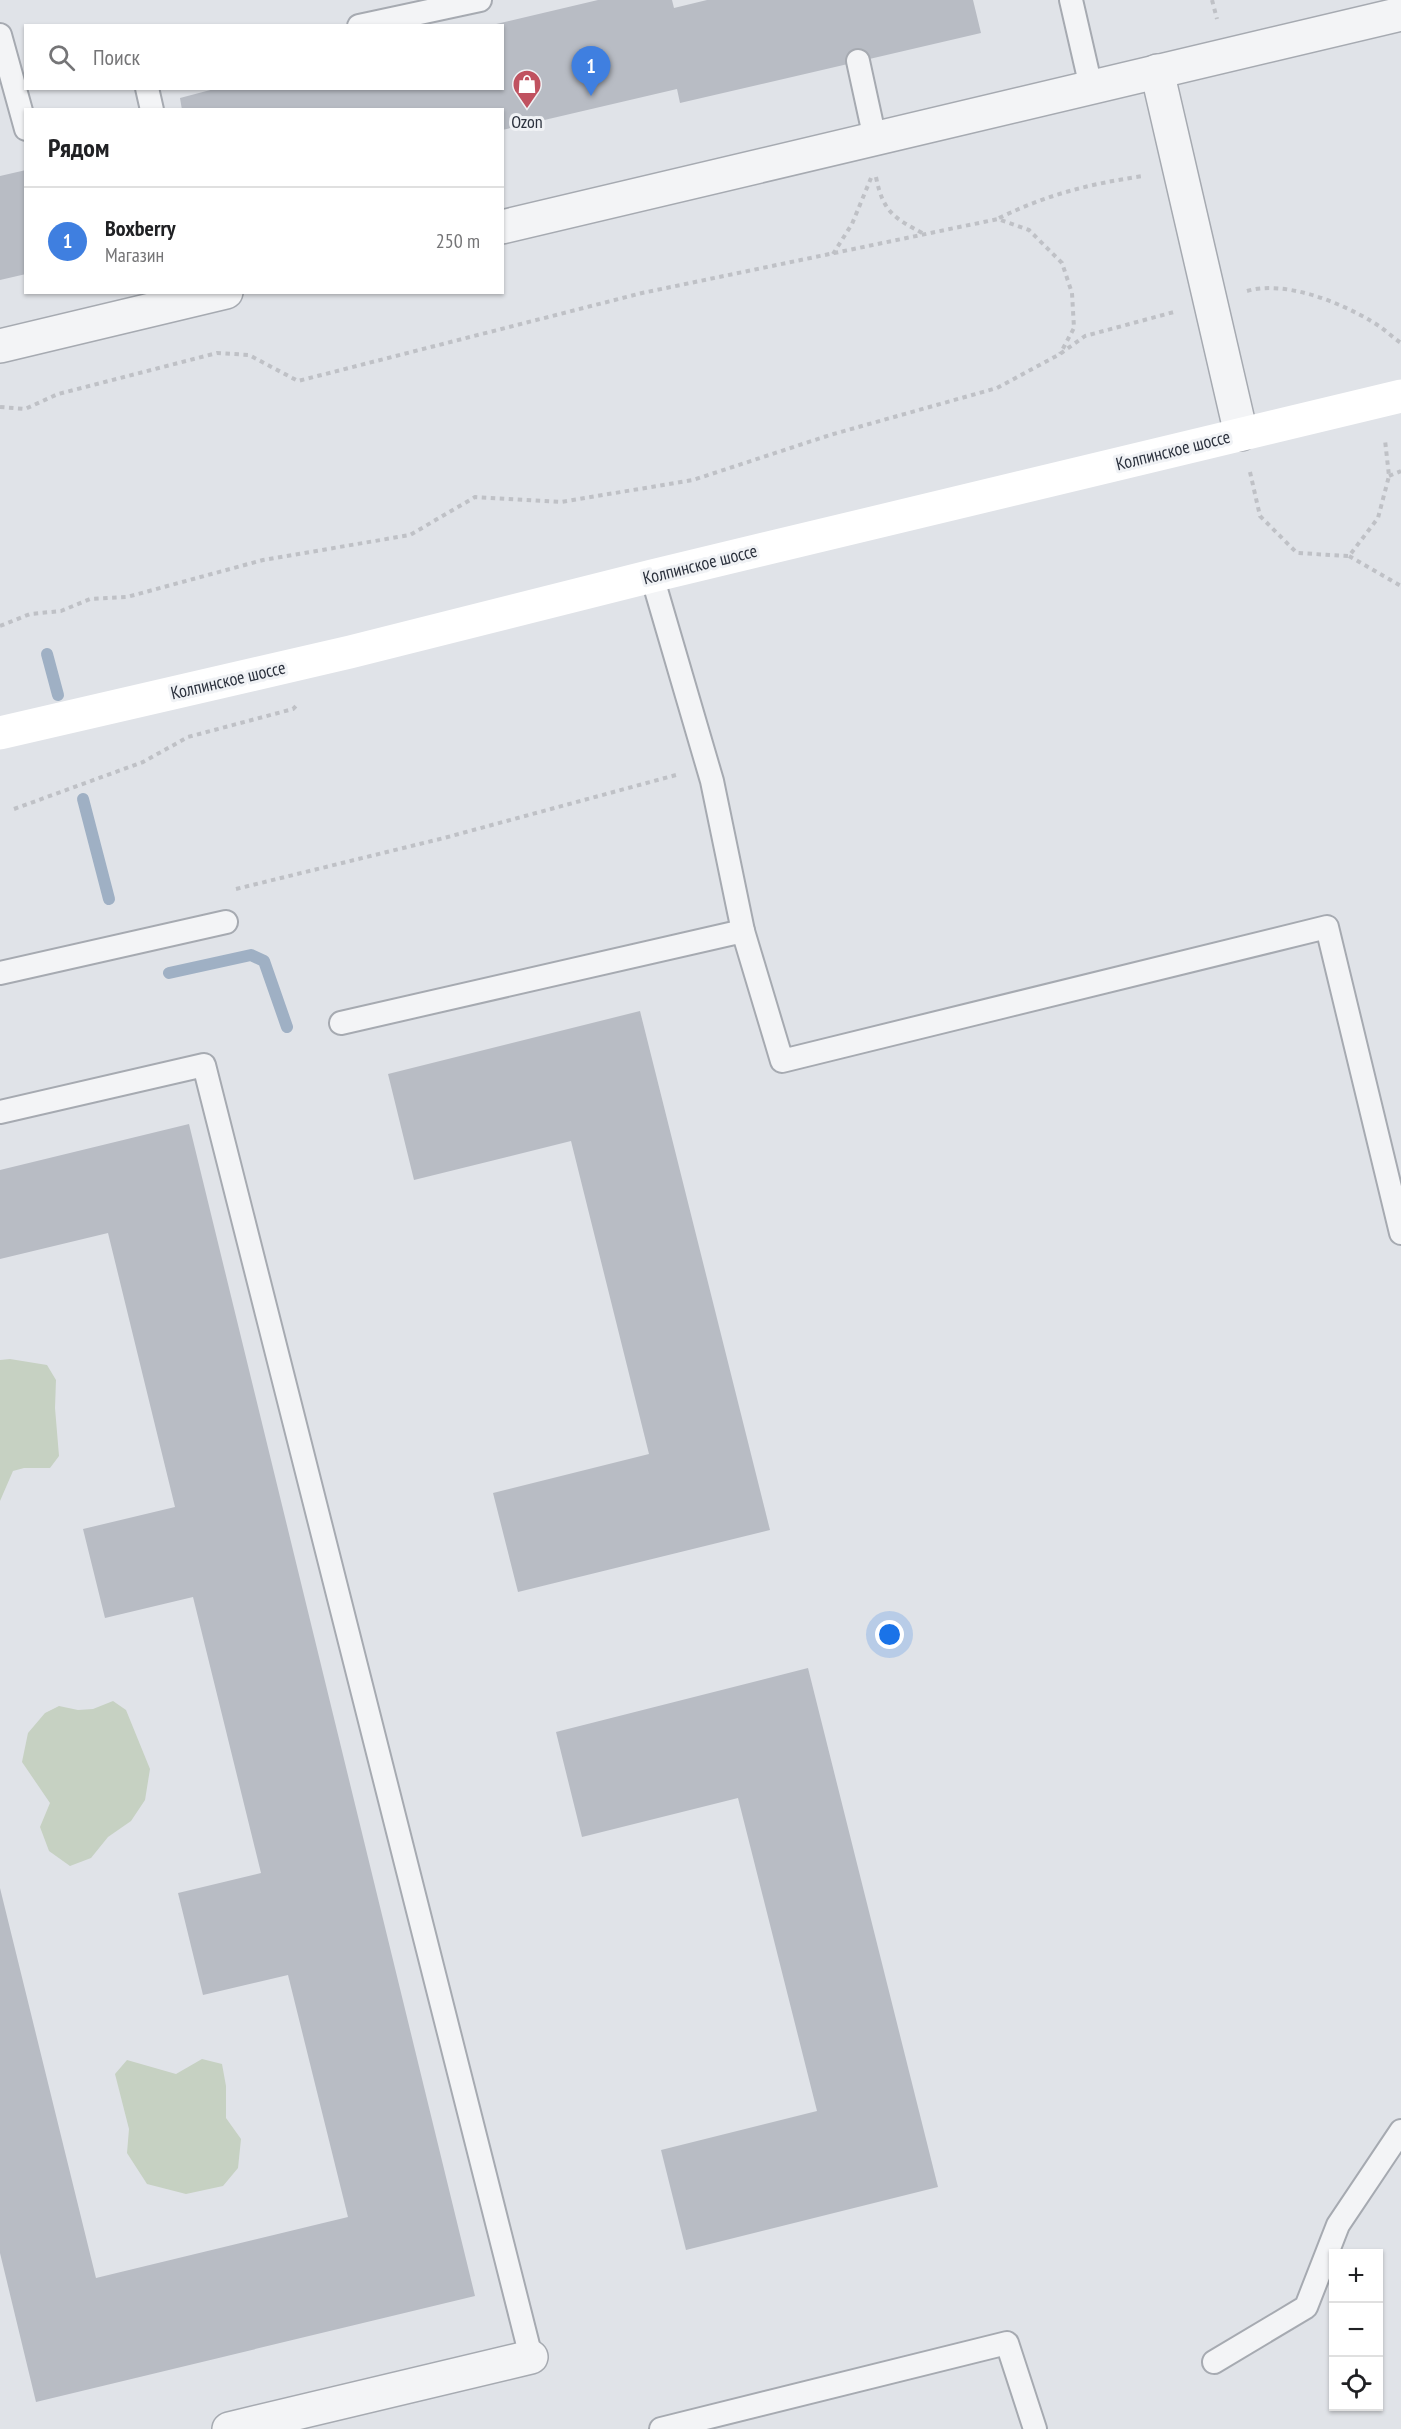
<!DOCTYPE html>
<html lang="ru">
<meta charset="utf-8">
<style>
body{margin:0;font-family:"PT Sans Narrow",sans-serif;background:#f2f2f2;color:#202124}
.controls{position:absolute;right:18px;bottom:18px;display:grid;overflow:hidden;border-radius:0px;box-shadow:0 2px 4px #0004}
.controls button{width:54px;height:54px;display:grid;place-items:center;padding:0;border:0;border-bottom:2px solid #e0e0e0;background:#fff;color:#202124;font:30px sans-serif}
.you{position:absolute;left:890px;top:1635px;width:21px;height:21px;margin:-15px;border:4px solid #fff;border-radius:50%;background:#1a73e8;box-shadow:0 0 0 9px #1a73e833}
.badge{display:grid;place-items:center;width:39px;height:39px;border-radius:50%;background:#c05260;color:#fff;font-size:20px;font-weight:700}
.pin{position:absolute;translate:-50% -50px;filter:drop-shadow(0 2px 3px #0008)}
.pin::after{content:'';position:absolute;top:32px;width:21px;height:18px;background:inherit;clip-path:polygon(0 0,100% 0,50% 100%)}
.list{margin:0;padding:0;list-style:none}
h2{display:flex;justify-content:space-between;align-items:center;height:78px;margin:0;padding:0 24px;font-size:26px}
h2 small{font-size:20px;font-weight:400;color:#757577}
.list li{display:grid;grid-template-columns:39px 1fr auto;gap:18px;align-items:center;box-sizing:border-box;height:108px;padding:0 24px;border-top:2px solid #e0e0e0}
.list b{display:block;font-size:22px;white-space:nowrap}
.list p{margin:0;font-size:20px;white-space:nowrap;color:#757577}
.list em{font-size:20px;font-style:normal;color:#757577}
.icon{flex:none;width:33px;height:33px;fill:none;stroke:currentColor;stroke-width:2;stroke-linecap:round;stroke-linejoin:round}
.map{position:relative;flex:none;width:1401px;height:2429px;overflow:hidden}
.search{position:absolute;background:#fff;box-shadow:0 2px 4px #0004;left:24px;top:24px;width:480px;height:66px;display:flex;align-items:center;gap:15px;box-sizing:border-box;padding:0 21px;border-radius:0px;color:#757577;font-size:22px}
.panel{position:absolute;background:#fff;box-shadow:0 2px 4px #0004;left:24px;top:108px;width:480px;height:186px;border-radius:0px}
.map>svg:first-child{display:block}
.green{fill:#c6d1c2}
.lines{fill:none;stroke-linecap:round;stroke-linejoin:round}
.stream{stroke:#9fb0c4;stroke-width:12}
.building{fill:#b8bcc4}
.lane-casing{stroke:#a6aab1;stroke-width:26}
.street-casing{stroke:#a6aab1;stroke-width:36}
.path{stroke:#bfc1c6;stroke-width:4;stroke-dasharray:4.5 4.5;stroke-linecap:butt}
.lane{stroke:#f3f4f6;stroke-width:22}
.street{stroke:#f3f4f6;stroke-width:33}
.secondary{stroke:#fff;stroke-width:33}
.labels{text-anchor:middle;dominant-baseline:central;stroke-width:6;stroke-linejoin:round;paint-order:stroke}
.poi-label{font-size:18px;fill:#2b313d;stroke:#f0f2f5}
.street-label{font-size:18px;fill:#2b313d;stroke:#f0f2f5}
</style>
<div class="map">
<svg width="1401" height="2429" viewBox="0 0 1401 2429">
<rect width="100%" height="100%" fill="#e0e3e8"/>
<!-- green -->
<g class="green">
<path d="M 10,1359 L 47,1365 L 56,1380 L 55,1408 L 59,1456 L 50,1468 L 24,1468 L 13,1471 L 0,1501 L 0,1360 Z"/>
<path d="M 113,1701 L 126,1710 L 150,1769 L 145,1800 L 131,1821 L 108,1837 L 91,1858 L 70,1866 L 49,1851 L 40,1827 L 50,1803 L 22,1762 L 28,1733 L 45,1713 L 59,1706 L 78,1710 L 93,1709 Z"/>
<path d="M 202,2059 L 222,2064 L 226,2086 L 226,2118 L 241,2139 L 238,2168 L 223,2186 L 186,2194 L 147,2184 L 127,2153 L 129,2129 L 115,2074 L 127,2060 L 176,2074 Z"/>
</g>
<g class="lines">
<!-- stream -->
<g class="stream">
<path d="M 47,654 L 58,695"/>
<path d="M 83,799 L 109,899"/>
<path d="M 169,973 L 251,955 L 264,961 L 287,1027"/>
</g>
</g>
<!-- building -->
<g class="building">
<path d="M 598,0 L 672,0 L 674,8 L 707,0 L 973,0 L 981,33 L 680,103 L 677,89 L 502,130 L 502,110 L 182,110 L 180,98 L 218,88 L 502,88 L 502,26 L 492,25 Z"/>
<path d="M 26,170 L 26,274 L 0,280 L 0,176 Z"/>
<path d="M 640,1011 L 770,1530 L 518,1592 L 493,1493 L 649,1454 L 571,1141 L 414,1180 L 388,1074 Z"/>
<path d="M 189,1124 L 475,2296 L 36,2402 L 0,2253 L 0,1888 L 96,2278 L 348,2217 L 288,1975 L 203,1995 L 178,1893 L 261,1873 L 193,1597 L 105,1618 L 83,1529 L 175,1507 L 108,1233 L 0,1259 L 0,1170 Z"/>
<path d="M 808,1668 L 938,2187 L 686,2250 L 661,2150 L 817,2111 L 738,1798 L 582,1837 L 556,1732 Z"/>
</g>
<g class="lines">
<!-- lane casing -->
<g class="lane-casing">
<g id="lane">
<path d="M 1071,0 L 1091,87"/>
<path d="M 359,26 L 480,0"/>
<path d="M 0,35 L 26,129"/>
<path d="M 858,61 L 875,139"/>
<path d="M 147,88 L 152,110"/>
<path d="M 652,576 L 712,781 L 743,931"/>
<path d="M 0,973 L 226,922"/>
<path d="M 341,1023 L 743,931 L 782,1061 L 1327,927 L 1401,1233"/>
<path d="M 0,1112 L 204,1065 L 531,2357"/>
<path d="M 1214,2362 L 1306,2307 L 1338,2225 L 1401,2131"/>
<path d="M 661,2429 L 1007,2343 L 1035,2429"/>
</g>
</g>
<!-- street casing -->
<g class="street-casing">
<g id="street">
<path d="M 1157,71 L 1241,434"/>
<path d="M 502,227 L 1401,14"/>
<path d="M 0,346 L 226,292"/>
<path d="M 229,2429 L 531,2357"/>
</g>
</g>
<!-- path -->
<g class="path">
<path d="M 1212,0 L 1217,19"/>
<path d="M 876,177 C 883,212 894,218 924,234"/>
<path d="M 999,218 C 1049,194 1089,184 1143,176"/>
<path d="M 833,254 L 852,224 L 871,178"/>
<path d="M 1247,291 C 1285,280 1339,302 1371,321 C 1382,327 1391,336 1401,343"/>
<path d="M 0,407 L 25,409 L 58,394 L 217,353 L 249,355 L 298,381 L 642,293 L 998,219 L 1029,230 L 1062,263 L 1072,293 L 1074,328 L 1060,354"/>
<path d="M 1250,472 L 1260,516 L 1297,553 L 1349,556 L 1378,518 L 1389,476 L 1385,440"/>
<path d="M 1389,476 L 1401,471"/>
<path d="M 1349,556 L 1401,586"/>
<path d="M 0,626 L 30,614 L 61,611 L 90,599 L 127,597 L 263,560 L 410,535 L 475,497 L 561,502 L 693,480 L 830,435 L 997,388 L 1060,354 L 1085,336 L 1174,312"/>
<path d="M 14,809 L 143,762 L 188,737 L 293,709 L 297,705"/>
<path d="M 236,889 L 444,838 L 676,775"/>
</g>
<!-- lane -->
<use href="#lane" class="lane"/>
<!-- street -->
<use href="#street" class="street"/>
<!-- secondary -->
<path class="secondary" d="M 0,733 L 350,652 L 652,576 L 1401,396"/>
</g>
<!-- icons -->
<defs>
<g id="shop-pin" transform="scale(1.5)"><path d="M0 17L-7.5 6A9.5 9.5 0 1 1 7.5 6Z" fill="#c05260" stroke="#f0f2f5"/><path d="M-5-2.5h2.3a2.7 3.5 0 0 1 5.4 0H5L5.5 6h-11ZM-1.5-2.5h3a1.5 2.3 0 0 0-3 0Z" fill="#fff"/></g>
</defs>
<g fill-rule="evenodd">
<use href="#shop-pin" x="527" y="84"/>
</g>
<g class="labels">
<!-- poi labels -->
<g class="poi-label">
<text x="527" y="121">Ozon</text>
</g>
<!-- street labels -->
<g class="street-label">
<text transform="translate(1173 450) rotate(-14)">Колпинское шоссе</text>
<text transform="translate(700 564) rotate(-14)">Колпинское шоссе</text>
<text transform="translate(228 680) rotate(-13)">Колпинское шоссе</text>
</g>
</g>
</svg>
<div class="controls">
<button>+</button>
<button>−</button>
<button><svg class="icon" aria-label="locate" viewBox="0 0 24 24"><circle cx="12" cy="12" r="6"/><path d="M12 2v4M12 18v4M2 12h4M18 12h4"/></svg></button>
</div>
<div class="you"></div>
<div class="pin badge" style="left:591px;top:96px;background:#3f7fe0">1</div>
<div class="search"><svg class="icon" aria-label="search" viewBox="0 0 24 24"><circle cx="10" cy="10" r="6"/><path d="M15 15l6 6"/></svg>Поиск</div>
<section class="panel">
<h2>Рядом<small></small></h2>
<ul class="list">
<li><span class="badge" style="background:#3f7fe0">1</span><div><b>Boxberry</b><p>Магазин</p></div><em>250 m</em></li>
</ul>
</section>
</div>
